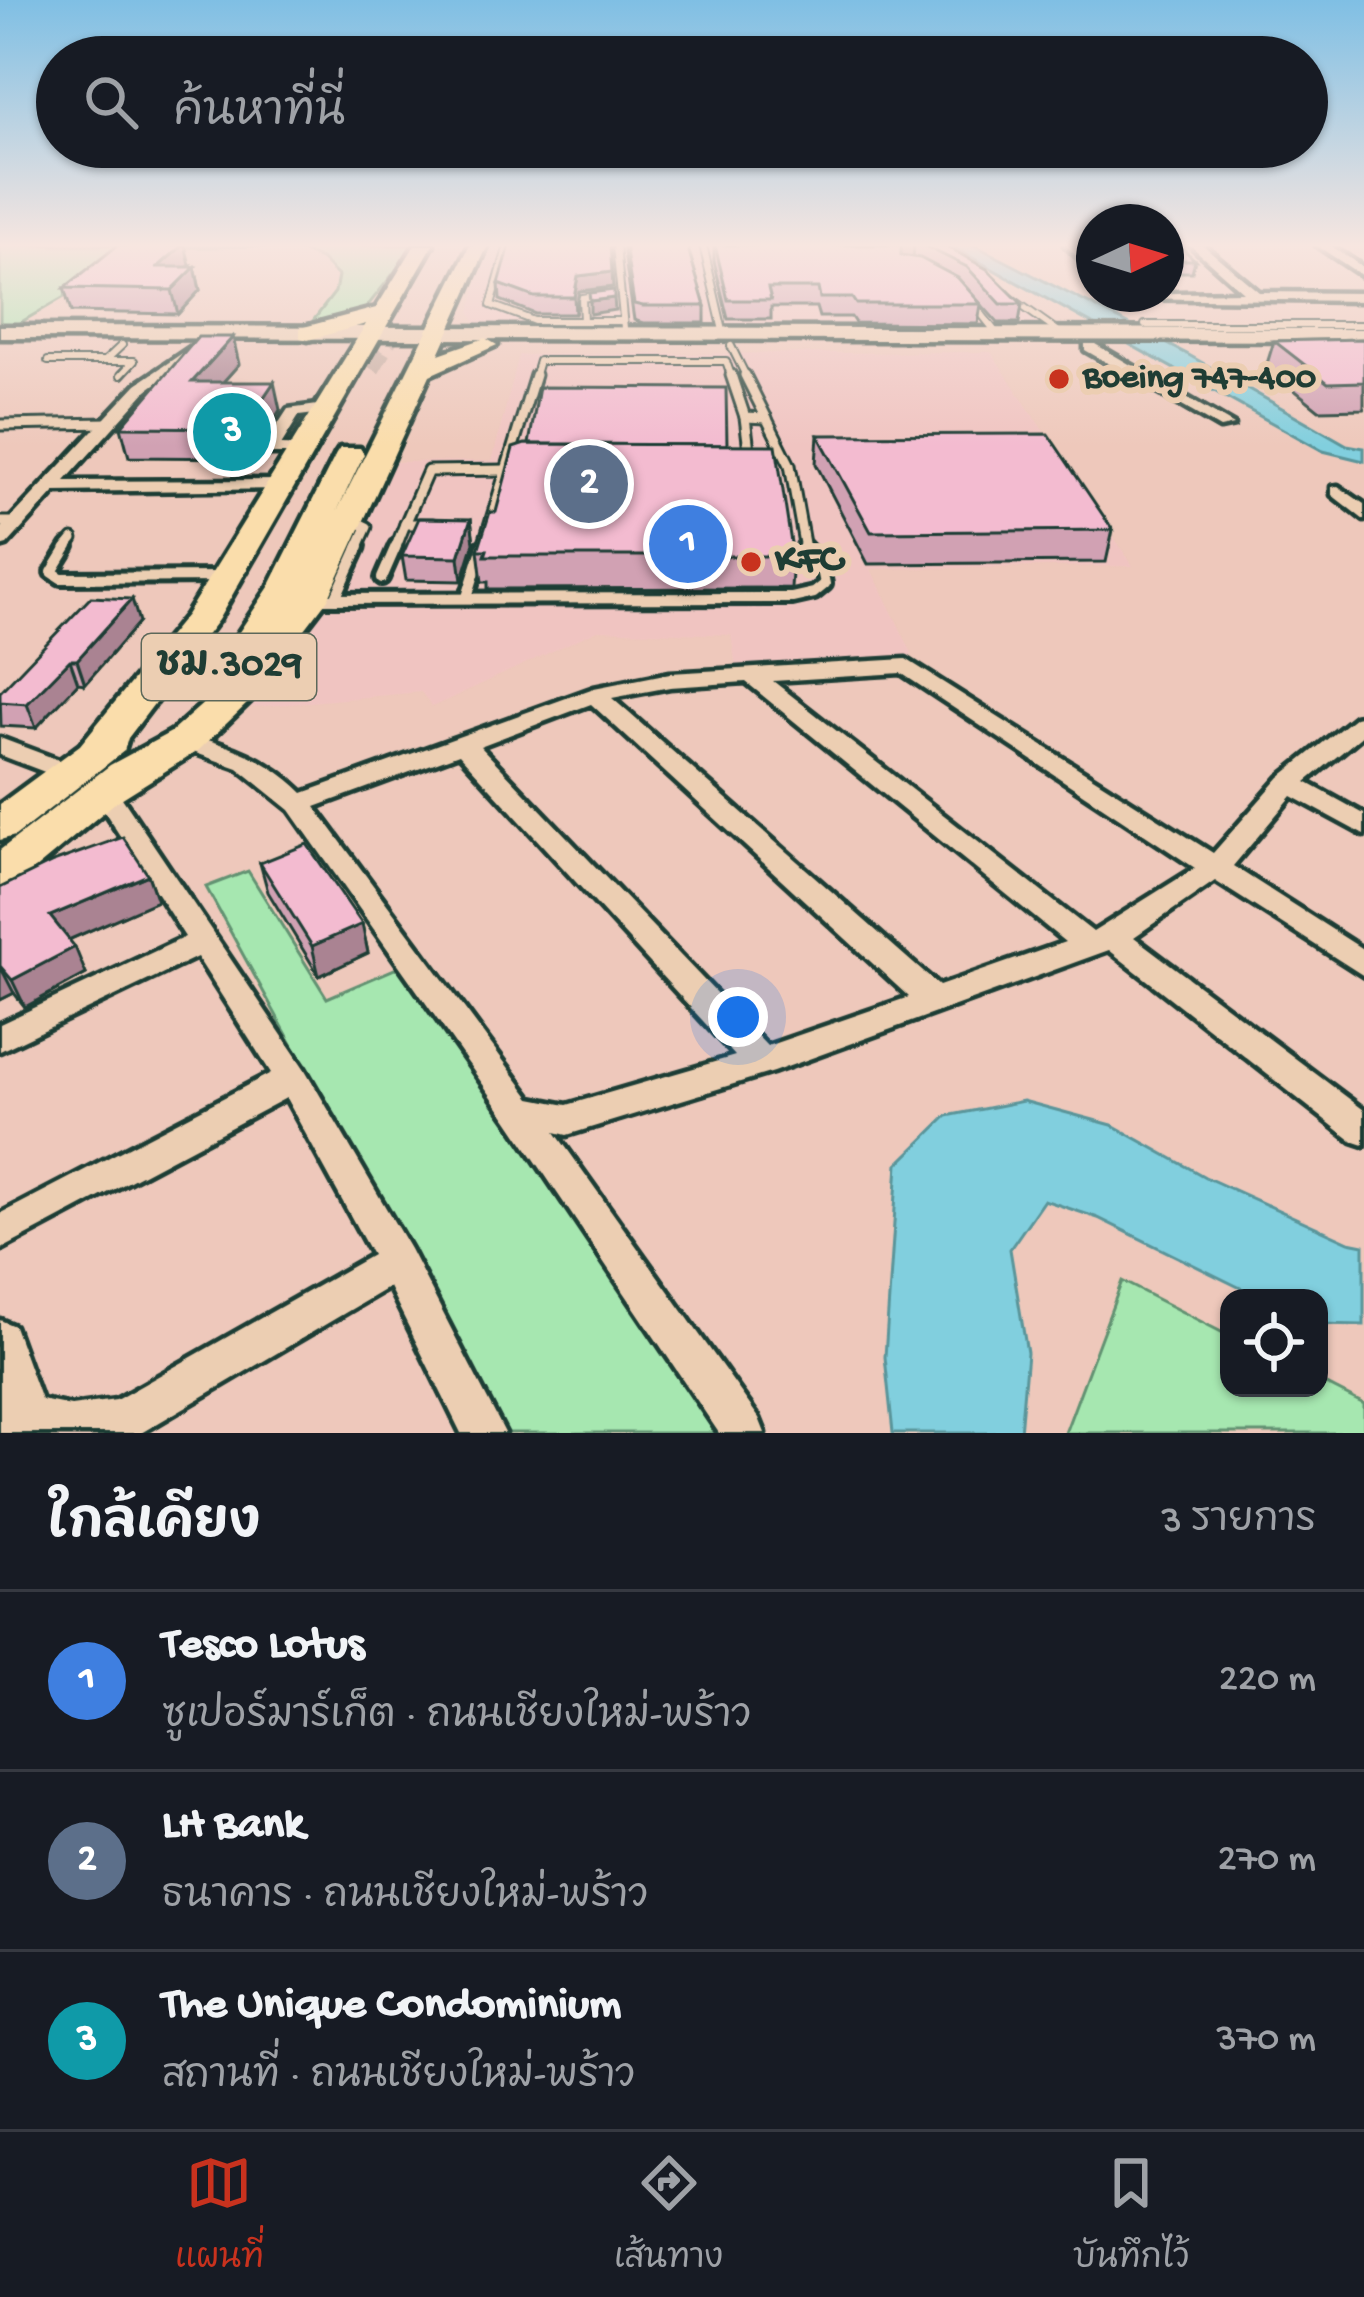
<!DOCTYPE html>
<html lang="th">
<meta charset="utf-8">
<style>
body{margin:0;font-family:"Gochi Hand","Playpen Sans Thai",sans-serif;background:#242831;color:#f1f3f6}
.controls{position:absolute;right:36px;bottom:36px;display:grid;overflow:hidden;border-radius:24px;box-shadow:0 3px 9px #0004}
.controls button{width:108px;height:108px;display:grid;place-items:center;padding:0;border:0;border-bottom:3px solid #363941;background:#171b24;color:#f1f3f6;font:60px sans-serif}
.compass{position:absolute;left:1076px;top:204px;width:108px;height:108px;border-radius:50%;background:#171b24;box-shadow:0 3px 9px #0004;rotate:86deg}
.you{position:absolute;left:738px;top:1017px;width:42px;height:42px;margin:-30px;border:9px solid #fff;border-radius:50%;background:#1a73e8;box-shadow:0 0 0 18px #1a73e833}
.badge{display:grid;place-items:center;width:78px;height:78px;border-radius:50%;background:#c8321e;color:#fff;font-size:39px;font-weight:700}
.pin{position:absolute;translate:-50% -50%;border:6px solid #fff;box-shadow:0 3px 12px #0006}
.list{margin:0;padding:0;list-style:none}
h2{display:flex;justify-content:space-between;align-items:center;height:156px;margin:0;padding:0 48px;font-size:51px}
h2 small{font-size:39px;font-weight:400;color:#9ea1a6}
.list li{display:grid;grid-template-columns:78px 1fr auto;gap:36px;align-items:center;box-sizing:border-box;height:180px;padding:0 48px;border-top:3px solid #363941}
.list b{display:block;font-size:45px;white-space:nowrap}
.list p{margin:0;font-size:39px;white-space:nowrap;color:#9ea1a6}
.list em{font-size:39px;font-style:normal;color:#9ea1a6}
.icon{flex:none;width:66px;height:66px;fill:none;stroke:currentColor;stroke-width:2;stroke-linecap:round;stroke-linejoin:round}
.map{position:relative;flex:none;width:1364px;height:1433px;overflow:hidden}
.search{position:absolute;background:#171b24;box-shadow:0 3px 9px #0004;left:36px;right:36px;top:36px;height:132px;display:flex;align-items:center;gap:30px;box-sizing:border-box;padding:0 42px;border-radius:66px;color:#9ea1a6;font-size:45px}
.sheet{height:696px;background:#171b24}
nav{display:flex;justify-content:space-around;align-items:center;box-sizing:border-box;height:168px;border-top:3px solid #363941;background:#171b24;font-size:33px;color:#9ea1a6}
nav a{display:grid;justify-items:center;gap:6px}
nav .on{color:#c8321e}
.map>svg:first-child{display:block}
.built{fill:#f0c4c1}
.green{fill:#a6e7b0;stroke:#629272;stroke-width:3}
.water{fill:#81cfde;stroke:#5a959a;stroke-width:3}
.lines{fill:none;stroke-linecap:round;stroke-linejoin:round}
.primary-tunnel{stroke:#c5aca0;stroke-width:21;stroke-dasharray:21 10;stroke-linecap:butt}
.lane-far2-casing{stroke:#1f3d34;stroke-width:10}
.lane-far1-casing{stroke:#1f3d34;stroke-width:15}
.lane-casing{stroke:#1f3d34;stroke-width:20}
.street-casing{stroke:#1f3d34;stroke-width:9}
.secondary-casing{stroke:#1f3d34;stroke-width:9}
.primary-casing{stroke:#1f3d34;stroke-width:9}
.lane-far2{stroke:#ecceb2;stroke-width:6}
.lane-far1{stroke:#ecceb2;stroke-width:9}
.lane{stroke:#ecceb2;stroke-width:10}
.street{fill:#ecceb2;fill-rule:evenodd}
.secondary{fill:#ecceb2;fill-rule:evenodd}
.primary{fill:#faddab;fill-rule:evenodd}
.wall{fill:#d1a1b3;stroke:#1f3d34;stroke-width:3}
.shaded-wall{fill:#aa8392;stroke:#1f3d34;stroke-width:3}
.building{fill:#f3bbd0;stroke:#1f3d34;stroke-width:3}
.poi-dot{fill:#c8321e;stroke:#ecceb2;stroke-width:4.5}
.labels{text-anchor:middle;dominant-baseline:central;stroke-width:12;stroke-linejoin:round;paint-order:stroke}
.far-poi-label{font-size:36px;font-weight:bold;fill:#1f3d34;stroke:#ecceb2;text-anchor:start}
.shield{fill:#ecceb2;stroke:#5c685a;stroke-width:3}
.shield-label{font-size:39px;font-weight:bold;fill:#1f3d34}
.poi-label{font-size:42px;font-weight:bold;fill:#1f3d34;stroke:#ecceb2;text-anchor:start}
</style>
<div class="map">
<svg width="1364" height="1433" viewBox="0 0 1364 1433">
<rect width="100%" height="100%" fill="#eec8bb"/>
<filter id="ink" filterUnits="userSpaceOnUse"><feTurbulence type="fractalNoise" baseFrequency=".00833" numOctaves="2"/><feDisplacementMap in="SourceGraphic" scale="24" xChannelSelector="R" yChannelSelector="G"/><feConvolveMatrix kernelMatrix="1 2 1 2 8 2 1 2 1" color-interpolation-filters="sRGB"/></filter>
<g filter="url(#ink)">
<!-- built -->
<g class="built">
<path d="M 494,245 L 927,245 L 1046,327 L 496,328 L 475,322 L 470,311 L 484,257 Z"/>
<path d="M 991,352 L 1133,566 L 871,569 L 913,655 L 736,667 L 731,635 L 598,630 L 432,707 L 421,692 L 244,708 L 275,679 L 312,628 L 393,462 L 492,461 L 519,355 Z"/>
</g>
<!-- green -->
<g class="green">
<path d="M 0,245 L 416,245 L 362,313 L 309,326 L 335,292 L 338,276 L 321,259 L 290,246 L 149,248 L 16,325 L 0,325 Z"/>
<path d="M 248,871 L 327,998 L 399,967 L 723,1433 L 505,1433 L 206,887 Z"/>
<path d="M 1122,1281 L 1229,1336 L 1229,1388 L 1319,1388 L 1319,1381 L 1364,1404 L 1364,1433 L 1065,1433 Z"/>
</g>
<!-- water -->
<g class="water">
<path d="M 949,245 L 974,245 L 1187,354 L 1347,445 L 1364,448 L 1364,461 L 1323,451 Z"/>
<path d="M 1023,1101 L 1112,1125 L 1205,1177 L 1349,1242 L 1364,1245 L 1364,1325 L 1319,1324 L 1319,1298 L 1261,1298 L 1098,1218 L 1044,1200 L 1010,1249 L 1027,1353 L 1020,1433 L 893,1433 L 885,1357 L 898,1164 L 947,1116 Z"/>
</g>
<g class="lines">
<!-- primary-tunnel -->
<path class="primary-tunnel" d="M 370,368 L 401,315"/>
<!-- lane-far2 casing -->
<g class="lane-far2-casing">
<g id="lane-far2">
<path d="M 508,245 L 491,305 L 534,321 L 623,321"/>
<path d="M 616,245 L 624,328"/>
<path d="M 703,245 L 724,335"/>
<path d="M 1011,298 L 1063,335"/>
<path d="M 973,303 L 998,335"/>
<path d="M 583,321 L 582,298 L 605,294"/>
<path d="M 1145,325 L 1364,325"/>
<path d="M 731,346 L 747,378"/>
<path d="M 48,361 L 105,361"/>
<path d="M 121,375 L 134,361 L 105,361 L 122,345"/>
<path d="M 534,378 L 539,361 L 726,361 L 732,378"/>
</g>
</g>
<!-- lane-far1 casing -->
<g class="lane-far1-casing">
<g id="lane-far1">
<path d="M 731,375 L 745,417 L 767,418"/>
<path d="M 745,375 L 790,465 L 805,549"/>
<path d="M 745,417 L 750,458"/>
<path d="M 0,425 L 109,423"/>
<path d="M 350,519 L 367,527 L 357,549"/>
<path d="M 0,522 L 18,522"/>
<path d="M 433,524 L 405,524 L 428,471 L 508,470"/>
<path d="M 65,549 L 73,539"/>
<path d="M 395,549 L 405,524"/>
<path d="M 482,549 L 535,375"/>
</g>
</g>
<!-- lane casing -->
<g class="lane-casing">
<g id="lane">
<path d="M 68,546 L 52,572 L 61,578 L 225,577"/>
<path d="M 382,578 L 396,546"/>
<path d="M 467,597 L 483,546"/>
<path d="M 312,599 L 792,598 L 814,593 L 825,584 L 821,564 L 804,546"/>
<path d="M 335,599 L 359,546"/>
</g>
</g>
<!-- street casing -->
<g class="street-casing">
<g id="street">
<path d="M 1065,245 L 1078,245 L 1094,262 L 1094,273 Z"/>
<path d="M 1190,245 L 1203,245 L 1259,292 L 1364,293 L 1364,301 L 1117,298 L 1111,294 L 1243,292 Z"/>
<path d="M 1316,245 L 1330,245 L 1364,268 L 1364,277 Z"/>
<path d="M 200,341 L 207,345 L 205,348 L 147,390 L 65,481 L 281,480 L 290,485 L 287,489 L 55,492 L 7,545 L 0,547 L 0,530 L 137,384 Z"/>
<path d="M 1085,344 L 1095,344 L 1234,425 L 1220,428 L 1085,350 Z"/>
<path d="M 325,404 L 333,409 L 331,412 L 299,416 L 281,445 L 308,446 L 308,454 L 263,454 L 261,450 L 288,409 Z"/>
<path d="M 1338,486 L 1364,504 L 1364,520 L 1332,495 L 1332,487 Z"/>
<path d="M 906,659 L 1213,853 L 1280,777 L 1355,717 L 1364,715 L 1364,734 L 1306,782 L 1364,814 L 1364,835 L 1292,796 L 1233,866 L 1364,950 L 1364,976 L 1215,881 L 1134,937 L 1364,1110 L 1364,1145 L 1352,1141 L 1109,950 L 773,1072 L 567,1135 L 555,1132 L 759,1418 L 765,1433 L 719,1433 L 508,1120 L 290,810 L 238,768 L 176,746 L 173,741 L 185,734 C 231,745 269,759 303,793 L 594,688 L 670,673 ZM 901,673 L 1195,868 L 1093,932 L 773,681 ZM 746,682 L 1065,942 L 939,986 L 612,698 L 670,687 ZM 591,704 L 909,997 L 767,1046 L 480,746 ZM 459,754 L 735,1056 L 567,1105 L 531,1098 L 315,807 Z"/>
<path d="M 0,738 L 80,768 L 84,774 L 71,782 L 0,755 Z"/>
<path d="M 105,784 L 114,786 L 304,1068 L 410,1249 L 505,1433 L 461,1433 L 389,1287 L 141,1433 L 0,1433 L 0,1320 L 14,1326 L 41,1400 L 71,1406 L 116,1400 L 372,1255 L 286,1098 L 0,1250 L 0,1214 L 271,1073 L 197,957 L 0,1051 L 0,1024 L 185,937 L 92,792 Z"/>
</g>
</g>
<!-- secondary casing -->
<g class="secondary-casing">
<path id="secondary" d="M 0,326 L 1364,329 L 1364,341 L 0,338 Z"/>
</g>
<!-- primary casing -->
<g class="primary-casing">
<g id="primary">
<path d="M 415,245 L 433,245 L 218,620 L 128,738 L 124,751 L 15,836 L 0,840 L 0,804 L 80,745 L 186,615 L 366,324 L 308,340 L 300,338 L 300,328 L 376,308 Z"/>
<path d="M 470,245 L 488,245 L 439,354 L 485,338 L 497,345 L 430,375 L 328,599 L 250,701 L 199,750 L 116,802 L 16,885 L 0,890 L 0,850 L 110,765 L 171,732 L 224,685 L 255,646 L 242,643 L 237,635 L 269,587 L 336,454 L 340,448 L 360,448 L 364,454 L 337,511 Z"/>
</g>
</g>
<!-- lane-far2 -->
<use href="#lane-far2" class="lane-far2"/>
<!-- lane-far1 -->
<use href="#lane-far1" class="lane-far1"/>
<!-- lane -->
<use href="#lane" class="lane"/>
<!-- street -->
<use href="#street" class="street"/>
<!-- secondary -->
<use href="#secondary" class="secondary"/>
<!-- primary -->
<use href="#primary" class="primary"/>
</g>
<!-- wall -->
<g class="wall">
<path d="M 623,245 L 687,245 L 705,306 L 705,323 L 643,323 L 634,320 Z"/>
<path d="M 714,245 L 944,245 L 1022,304 L 1019,323 L 998,323 L 964,285 L 981,304 L 978,324 L 855,323 L 851,317 L 819,317 L 816,307 L 771,307 L 771,319 L 728,319 L 714,261 Z"/>
<path d="M 1166,245 L 1195,260 L 1192,272 L 1166,272 Z"/>
<path d="M 190,265 L 188,267 L 195,267 L 200,290 L 178,314 L 71,312 L 64,288 Z"/>
<path d="M 612,272 L 613,287 L 579,291 L 575,314 L 535,314 L 500,300 L 499,284 Z"/>
<path d="M 1364,339 L 1364,409 L 1319,410 L 1266,367 L 1274,341 Z"/>
<path d="M 239,364 L 223,382 L 280,410 L 250,458 L 129,457 L 121,427 Z"/>
<path d="M 818,435 L 1113,530 L 1106,562 L 868,564 L 816,464 Z"/>
<path d="M 727,445 L 793,556 L 791,588 L 488,589 L 488,582 L 482,582 L 478,550 L 496,512 Z"/>
<path d="M 471,519 L 474,543 L 462,581 L 406,580 L 402,556 Z"/>
<path d="M 139,622 L 85,684 L 78,683 L 36,728 L 1,726 L 0,692 Z"/>
<path d="M 260,863 L 362,924 L 368,953 L 319,976 L 268,892 Z"/>
<path d="M 148,875 L 157,901 L 69,940 L 86,974 L 25,1007 L 14,993 L 0,1000 L 0,888 Z"/>
</g>
<!-- shaded-wall -->
<g class="shaded-wall">
<path d="M 183,245 L 185,245 L 190,265 L 164,290 L 158,267 Z"/>
<path d="M 901,245 L 914,245 L 913,259 L 900,262 Z"/>
<path d="M 195,267 L 200,290 L 178,314 L 172,290 Z"/>
<path d="M 612,272 L 613,287 L 579,291 L 575,314 L 574,297 L 578,276 Z"/>
<path d="M 614,298 L 615,310 L 590,314 L 590,301 Z"/>
<path d="M 233,337 L 239,364 L 198,410 L 192,382 Z"/>
<path d="M 274,382 L 280,410 L 250,458 L 243,428 Z"/>
<path d="M 471,519 L 474,543 L 462,581 L 459,557 Z"/>
<path d="M 132,599 L 139,622 L 85,684 L 77,660 Z"/>
<path d="M 70,660 L 78,683 L 36,728 L 27,704 Z"/>
<path d="M 148,875 L 157,901 L 61,943 L 50,916 Z"/>
<path d="M 362,924 L 368,953 L 319,976 L 312,946 Z"/>
<path d="M 75,947 L 86,974 L 25,1007 L 12,980 Z"/>
<path d="M 0,966 L 14,993 L 0,1000 Z"/>
</g>
<!-- building -->
<g class="building">
<path d="M 118,245 L 183,245 L 158,267 L 195,267 L 172,290 L 64,288 Z"/>
<path d="M 510,245 L 610,245 L 612,272 L 578,276 L 574,297 L 534,297 L 499,284 Z"/>
<path d="M 625,245 L 687,245 L 705,306 L 643,306 L 634,304 Z"/>
<path d="M 715,245 L 901,245 L 901,255 L 920,258 L 958,278 L 981,304 L 856,304 L 852,298 L 820,298 L 818,288 L 768,288 L 771,300 L 728,300 Z"/>
<path d="M 923,245 L 944,245 L 987,269 L 1022,304 L 1001,304 L 967,267 Z"/>
<path d="M 1166,245 L 1179,245 L 1195,260 L 1166,260 Z"/>
<path d="M 614,290 L 614,298 L 590,301 L 589,293 Z"/>
<path d="M 198,337 L 233,337 L 192,382 L 274,382 L 243,428 L 121,427 Z"/>
<path d="M 1364,339 L 1364,382 L 1328,383 L 1274,341 Z"/>
<path d="M 539,387 L 726,388 L 727,445 L 529,444 Z"/>
<path d="M 1048,434 L 1113,530 L 871,532 L 818,435 Z"/>
<path d="M 525,444 L 776,445 L 793,556 L 485,556 L 487,550 L 478,550 L 490,512 L 496,512 L 513,448 Z"/>
<path d="M 419,518 L 471,519 L 459,557 L 402,556 Z"/>
<path d="M 91,597 L 132,599 L 77,660 L 70,660 L 27,704 L 0,702 L 0,692 Z"/>
<path d="M 123,837 L 148,875 L 50,916 L 75,947 L 12,980 L 0,966 L 0,888 L 53,862 Z"/>
<path d="M 307,844 L 362,924 L 312,946 L 260,863 Z"/>
</g>
</g>
<!-- sky -->
<linearGradient id="sky" x2="0" y2="1"><stop stop-color="#7fbfe4"/><stop offset="0.55" stop-color="#f7e6e0"/><stop offset="1" stop-color="#f7e6e0" stop-opacity="0"/></linearGradient>
<rect width="1364" height="446" fill="url(#sky)"/>
<!-- markers -->
<g class="poi-dot">
<circle cx="1059" cy="379" r="12"/>
<circle cx="751" cy="562" r="12"/>
</g>
<g class="labels">
<!-- far-poi labels -->
<g class="far-poi-label">
<text x="1083" y="379">Boeing 747-400</text>
</g>
<!-- shield labels -->
<rect class="shield" x="142" y="634" width="174" height="66" rx="9"/>
<g class="shield-label">
<text x="229" y="667">ชม.3029</text>
</g>
<!-- poi labels -->
<g class="poi-label">
<text x="775" y="562">KFC</text>
</g>
</g>
</svg>
<div class="controls">
<button><svg class="icon" aria-label="locate" viewBox="0 0 24 24"><circle cx="12" cy="12" r="6"/><path d="M12 2v4M12 18v4M2 12h4M18 12h4"/></svg></button>
</div>
<svg class="compass" viewBox="-18 -18 36 36"><path d="M0-13l5 13h-10z" fill="#e53935"/><path d="M0 13l5-13h-10z" fill="#9ea1a6"/></svg>
<div class="you"></div>
<div class="pin badge" style="left:688px;top:544px;background:#3f7fe0">1</div>
<div class="pin badge" style="left:589px;top:484px;background:#5c6f8a">2</div>
<div class="pin badge" style="left:232px;top:432px;background:#0f9aa8">3</div>
<div class="search"><svg class="icon" aria-label="search" viewBox="0 0 24 24"><circle cx="10" cy="10" r="6"/><path d="M15 15l6 6"/></svg>ค้นหาที่นี่</div>
</div>
<section class="sheet">
<h2>ใกล้เคียง<small>3 รายการ</small></h2>
<ul class="list">
<li><span class="badge" style="background:#3f7fe0">1</span><div><b>Tesco Lotus</b><p>ซูเปอร์มาร์เก็ต · ถนนเชียงใหม่-พร้าว</p></div><em>220 m</em></li>
<li><span class="badge" style="background:#5c6f8a">2</span><div><b>LH Bank</b><p>ธนาคาร · ถนนเชียงใหม่-พร้าว</p></div><em>270 m</em></li>
<li><span class="badge" style="background:#0f9aa8">3</span><div><b>The Unique Condominium</b><p>สถานที่ · ถนนเชียงใหม่-พร้าว</p></div><em>370 m</em></li>
</ul>
</section>
<nav>
<a class="on"><svg class="icon" aria-label="map" viewBox="0 0 24 24"><path d="M3 6l6-2 6 2 6-2v14l-6 2-6-2-6 2zM9 4v14M15 6v14"/></svg>แผนที่</a>
<a><svg class="icon" aria-label="directions" viewBox="0 0 24 24"><path d="M12 3l9 9-9 9-9-9zM9 14v-3h6M13 9l2 2-2 2"/></svg>เส้นทาง</a>
<a><svg class="icon" aria-label="saved" viewBox="0 0 24 24"><path d="M7 4h10v16l-5-4-5 4z"/></svg>บันทึกไว้</a>
</nav>
